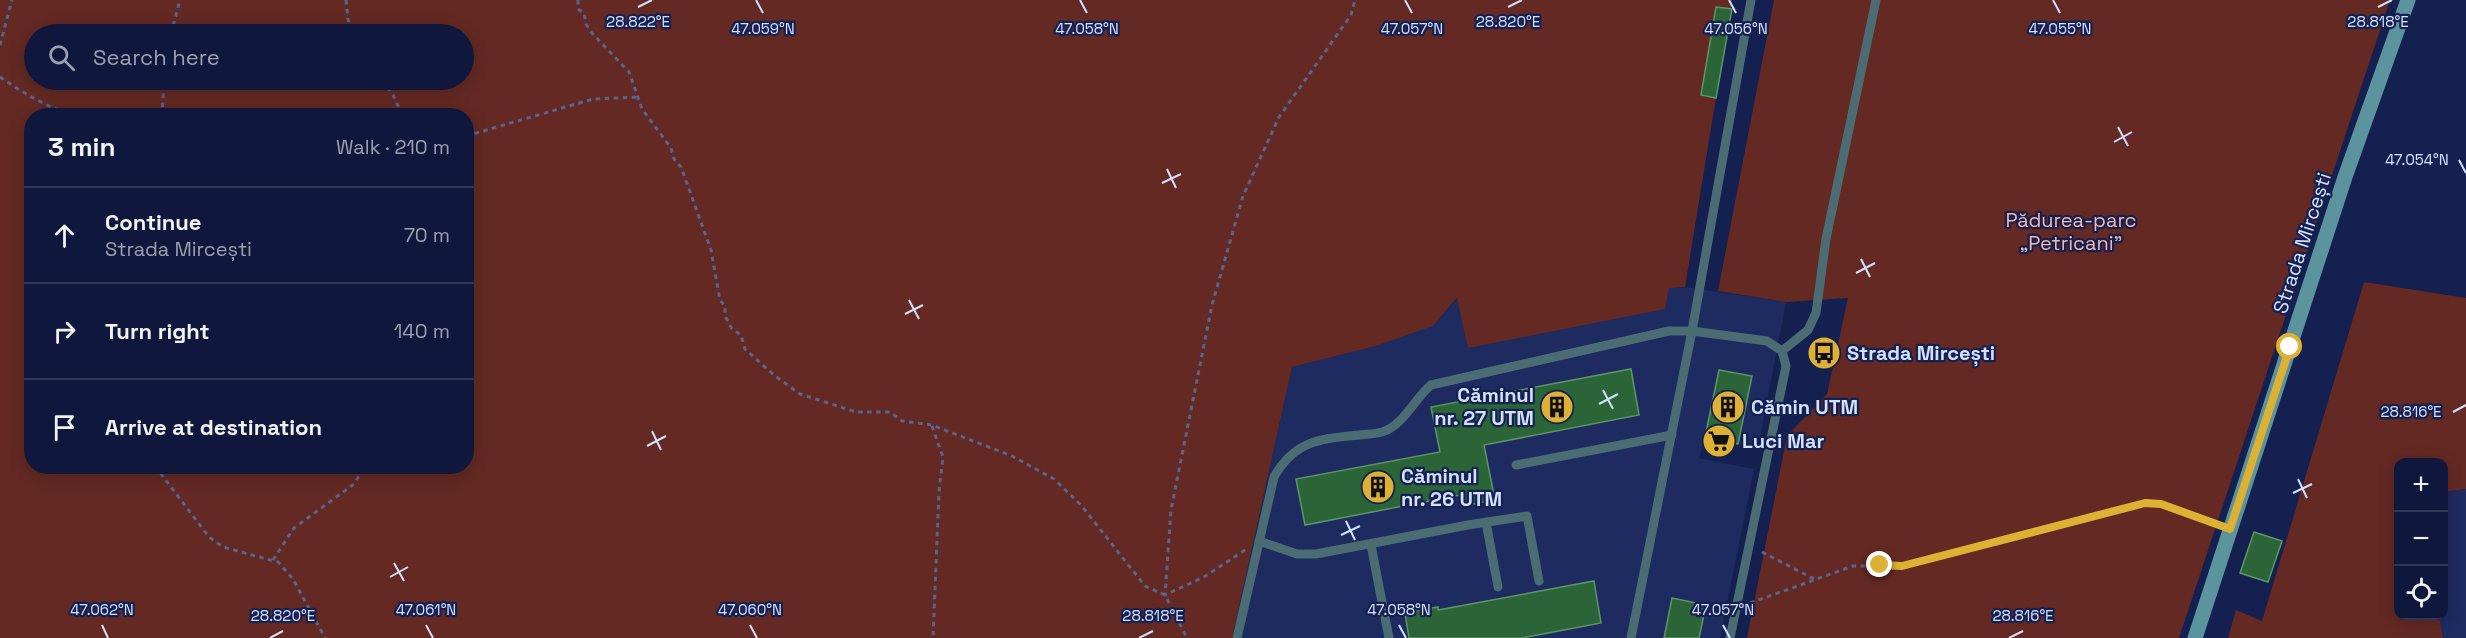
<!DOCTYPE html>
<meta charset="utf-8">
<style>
body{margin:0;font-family:"Space Grotesk",sans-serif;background:#182143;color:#f1f3f6}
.controls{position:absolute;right:18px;bottom:18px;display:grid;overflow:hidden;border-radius:12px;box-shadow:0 3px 15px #0003}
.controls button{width:54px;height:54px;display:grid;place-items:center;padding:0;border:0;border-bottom:2px solid #2f3756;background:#0f183c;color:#f1f3f6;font:30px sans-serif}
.stop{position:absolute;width:18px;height:18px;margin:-14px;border:4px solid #ddb133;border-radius:50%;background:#fff}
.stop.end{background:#ddb133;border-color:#fff;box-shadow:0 2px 6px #0008}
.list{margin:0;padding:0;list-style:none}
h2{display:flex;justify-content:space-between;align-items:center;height:78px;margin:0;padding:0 24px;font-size:26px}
h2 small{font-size:20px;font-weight:400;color:#9ba0af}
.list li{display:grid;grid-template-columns:39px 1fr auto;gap:18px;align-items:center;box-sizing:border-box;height:96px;padding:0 24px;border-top:2px solid #2f3756}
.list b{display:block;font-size:22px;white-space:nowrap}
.list p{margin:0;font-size:20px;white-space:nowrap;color:#9ba0af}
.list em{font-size:20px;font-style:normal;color:#9ba0af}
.icon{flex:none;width:33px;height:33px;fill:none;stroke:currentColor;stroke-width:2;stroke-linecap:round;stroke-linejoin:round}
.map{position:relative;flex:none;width:2466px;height:638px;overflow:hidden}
.search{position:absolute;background:#0f183c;box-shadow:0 3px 15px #0003;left:24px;top:24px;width:450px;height:66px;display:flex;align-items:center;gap:15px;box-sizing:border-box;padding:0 21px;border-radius:33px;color:#9ba0af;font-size:22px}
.panel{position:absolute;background:#0f183c;box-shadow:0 3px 15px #0003;left:24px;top:108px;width:450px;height:366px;border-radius:24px}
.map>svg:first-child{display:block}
.built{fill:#1d2b60}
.green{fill:#642923;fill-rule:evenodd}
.building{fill:#2b6437;stroke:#5e9467;stroke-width:1.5}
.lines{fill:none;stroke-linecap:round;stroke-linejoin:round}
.path{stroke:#58648e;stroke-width:3;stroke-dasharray:4.5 4.5;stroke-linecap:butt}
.lane{stroke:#4a6c72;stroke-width:9}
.secondary{stroke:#5c949d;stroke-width:15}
.route{stroke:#ddb133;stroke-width:8}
.ticks{fill:none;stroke:#d4e0ff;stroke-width:2}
.labels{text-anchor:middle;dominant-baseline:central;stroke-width:4.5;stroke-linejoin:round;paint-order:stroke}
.park-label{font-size:20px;fill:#f4b6ad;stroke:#142050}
.street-label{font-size:20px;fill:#d4e0ff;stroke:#142050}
.poi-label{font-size:20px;font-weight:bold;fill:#d4e0ff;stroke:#142050;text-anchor:start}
.ticks-label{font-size:15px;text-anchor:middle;fill:#d4e0ff;stroke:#142050;stroke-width:4.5;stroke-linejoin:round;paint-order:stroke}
</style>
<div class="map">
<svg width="2466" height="638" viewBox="0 0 2466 638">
<rect width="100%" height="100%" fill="#142050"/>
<!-- built -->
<g class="built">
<path d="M 1685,287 L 1786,302 L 1758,448 L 1705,437 L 1699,458 L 1754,469 L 1720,638 L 1232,638 L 1292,367 L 1376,346 L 1433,326 L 1458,298 L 1468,348 L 1669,288 Z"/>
<path d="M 2466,489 L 2466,638 L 2443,638 L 2439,616 L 2444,616 L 2444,492 Z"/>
</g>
<!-- green -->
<g class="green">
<path d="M 0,0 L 1732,0 L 1685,287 L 1669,288 L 1665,309 L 1468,348 L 1457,298 L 1433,326 L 1376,346 L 1292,367 L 1232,638 L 0,638 ZM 34,34 L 464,34 L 464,80 L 34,80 ZM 32,116 L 466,116 L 466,466 L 32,466 Z"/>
<path d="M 1774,0 L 2390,0 L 2179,638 L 1747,638 L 1787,436 L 1827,394 L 1848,298 L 1786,302 L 1718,291 Z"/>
<path d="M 2364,282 L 2466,298 L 2466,489 L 2444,492 L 2444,462 L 2398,462 L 2398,616 L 2439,616 L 2443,638 L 2228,638 L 2236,610 L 2262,621 Z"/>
</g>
<!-- building -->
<g class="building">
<path d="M 1716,7 L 1732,9 L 1716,98 L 1701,95 Z"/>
<path d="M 1631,369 L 1639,415 L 1484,445 L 1495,500 L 1463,506 L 1460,495 L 1305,525 L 1296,479 L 1440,452 L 1431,407 Z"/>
<path d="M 1719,370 L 1752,376 L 1738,444 L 1705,437 Z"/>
<path d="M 2254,532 L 2282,541 L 2268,582 L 2240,573 Z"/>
<path d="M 1594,581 L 1601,623 L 1522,638 L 1409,638 L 1405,613 L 1438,607 L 1438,610 Z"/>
<path d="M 1672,598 L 1706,605 L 1699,638 L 1664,638 Z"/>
</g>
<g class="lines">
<!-- path -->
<g class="path">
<path d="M 346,0 L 348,20 L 355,34"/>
<path d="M 578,0 L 578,9 L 584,13 L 586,24 L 591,32 L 629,72 L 642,109 L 671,148 L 674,159 L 681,167 L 711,250 L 720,300 L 725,306 L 725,316 L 732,329 L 741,335 L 745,349 L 775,376 L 800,394 L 856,412 L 890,412 L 902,421 L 932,425 L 1012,456 L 1054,479 L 1081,505 L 1145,586 L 1165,595 L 1187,638"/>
<path d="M 171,34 L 180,0"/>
<path d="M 0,45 L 12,0"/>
<path d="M 0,77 C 23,93 48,108 76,116"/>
<path d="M 382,80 L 393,95 L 403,116"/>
<path d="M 162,116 L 164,80"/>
<path d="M 466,136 L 593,99 L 640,97"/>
<path d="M 932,426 L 943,457 L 939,492 L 933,638"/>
<path d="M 155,466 L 209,537 L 223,547 L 278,562 L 293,579 L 325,638"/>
<path d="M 1245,550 L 1204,577 L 1165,595 L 1171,510 L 1212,305 L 1243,196 L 1279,117 L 1351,15 L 1355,0"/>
<path d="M 1762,552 L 1816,580"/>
<path d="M 273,560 L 294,528 L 354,484 L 365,466"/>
<path d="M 1750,603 L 1853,566 L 1902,566 L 2145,503 L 2161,504 L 2217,524"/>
</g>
<!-- lane -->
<g class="lane">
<path d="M 1782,351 L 1808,330 L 1816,313 L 1826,239 L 1876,0"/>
<path d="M 1516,465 L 1672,435"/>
<path d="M 1486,522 L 1498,587"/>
<path d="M 1259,541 L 1297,554 L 1316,554 L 1468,525 L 1527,516 L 1539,581"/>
<path d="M 1371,545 L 1389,638"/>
<path d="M 1237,638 L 1274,477 C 1295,440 1320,439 1359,435 C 1367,434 1375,434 1382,432 C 1404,425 1414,399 1431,385 L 1669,331 L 1692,331 L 1767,341 L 1782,351 L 1786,366 L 1730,638"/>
<path d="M 1631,638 L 1692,331 L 1751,0"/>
</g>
<!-- secondary -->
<path class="secondary" d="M 2195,638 L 2345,177 L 2408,0"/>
</g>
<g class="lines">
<!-- route -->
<path class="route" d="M 1880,565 L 1902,566 L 2145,503 L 2161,504 L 2230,529 L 2290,347"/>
</g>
<!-- ticks -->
<path class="ticks" d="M 756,0 L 763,13M 1080,0 L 1087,13M 1405,0 L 1412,13M 1729,0 L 1736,13M 2053,0 L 2060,13M 638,7 L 652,0M 1508,7 L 1522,0M 2378,7 L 2392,0M 2118,127 L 2128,146M 2114,142 L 2132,132M 2459,160 L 2466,173M 1167,169 L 1176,188M 1162,183 L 1181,174M 1861,259 L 1870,277M 1856,273 L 1875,263M 909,300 L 919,319M 905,314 L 923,305M 1603,390 L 1613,409M 1599,404 L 1618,394M 2453,412 L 2466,405M 652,431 L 661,450M 647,446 L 666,436M 2298,479 L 2307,498M 2293,493 L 2312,484M 1346,521 L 1355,540M 1341,535 L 1360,526M 394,563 L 404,581M 390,577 L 408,567M 102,625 L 108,638M 426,625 L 433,638M 750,625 L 757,638M 1399,625 L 1406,638M 1723,625 L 1730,638M 270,638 L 283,631M 1139,638 L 1153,631M 2009,638 L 2023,631"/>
<!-- icons -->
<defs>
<g id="bus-disc" transform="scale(1.725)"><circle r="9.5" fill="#ddb133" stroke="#142050"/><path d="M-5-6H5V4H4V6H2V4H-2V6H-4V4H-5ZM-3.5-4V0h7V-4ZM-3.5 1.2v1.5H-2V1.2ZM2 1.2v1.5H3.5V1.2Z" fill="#111"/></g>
<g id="building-disc" transform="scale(1.725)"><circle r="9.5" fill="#ddb133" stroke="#142050"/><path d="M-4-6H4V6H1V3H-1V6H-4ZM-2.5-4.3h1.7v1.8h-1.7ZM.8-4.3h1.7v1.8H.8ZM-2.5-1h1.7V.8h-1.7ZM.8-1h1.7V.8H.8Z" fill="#111"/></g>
<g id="supermarket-disc" transform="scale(1.725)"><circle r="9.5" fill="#ddb133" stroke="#142050"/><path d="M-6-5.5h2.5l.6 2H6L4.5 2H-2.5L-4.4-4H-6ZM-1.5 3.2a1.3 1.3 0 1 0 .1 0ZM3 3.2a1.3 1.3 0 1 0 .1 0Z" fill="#111"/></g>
</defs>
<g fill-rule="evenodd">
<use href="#bus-disc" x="1824" y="353"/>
<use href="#building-disc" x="1557" y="407"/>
<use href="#building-disc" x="1728" y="407"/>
<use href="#supermarket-disc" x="1719" y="441"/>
<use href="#building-disc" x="1378" y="487"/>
</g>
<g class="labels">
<!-- park labels -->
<g class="park-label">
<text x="2071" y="220">Pădurea-parc<tspan x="2071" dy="23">„Petricani”</tspan></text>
</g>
<!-- street labels -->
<g class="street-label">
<text transform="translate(2302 243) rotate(-72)">Strada Mircești</text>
</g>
<!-- poi labels -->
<g class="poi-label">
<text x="1847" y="353">Strada Mircești</text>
<text x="1534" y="395" text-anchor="end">Căminul<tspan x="1534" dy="23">nr. 27 UTM</tspan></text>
<text x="1751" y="407">Cămin UTM</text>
<text x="1742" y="441">Luci Mar</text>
<text x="1401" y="476">Căminul<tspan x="1401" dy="23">nr. 26 UTM</tspan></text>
</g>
</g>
<g class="ticks-label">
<text x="638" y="27">28.822°E</text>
<text x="1508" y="27">28.820°E</text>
<text x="2378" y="27">28.818°E</text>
<text x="763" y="34">47.059°N</text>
<text x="1087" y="34">47.058°N</text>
<text x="1412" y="34">47.057°N</text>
<text x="1736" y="34">47.056°N</text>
<text x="2060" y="34">47.055°N</text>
<text x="2417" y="165">47.054°N</text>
<text x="2411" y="417">28.816°E</text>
<text x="102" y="615">47.062°N</text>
<text x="426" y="615">47.061°N</text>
<text x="750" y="615">47.060°N</text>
<text x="1399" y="615">47.058°N</text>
<text x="1723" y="615">47.057°N</text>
<text x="283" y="621">28.820°E</text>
<text x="1153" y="621">28.818°E</text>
<text x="2023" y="621">28.816°E</text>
</g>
</svg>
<div class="controls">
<button>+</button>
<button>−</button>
<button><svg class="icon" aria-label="locate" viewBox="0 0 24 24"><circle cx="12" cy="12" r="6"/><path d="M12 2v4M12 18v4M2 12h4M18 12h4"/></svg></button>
</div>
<div class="stop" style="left:2290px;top:347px"></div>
<div class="stop end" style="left:1880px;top:565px"></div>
<div class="search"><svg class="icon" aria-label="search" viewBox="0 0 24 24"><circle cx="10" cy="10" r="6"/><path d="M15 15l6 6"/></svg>Search here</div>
<section class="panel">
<h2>3 min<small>Walk · 210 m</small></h2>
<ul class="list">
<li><svg class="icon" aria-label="ahead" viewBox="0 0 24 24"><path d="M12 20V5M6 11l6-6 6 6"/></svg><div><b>Continue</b><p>Strada Mircești</p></div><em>70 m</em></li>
<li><svg class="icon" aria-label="right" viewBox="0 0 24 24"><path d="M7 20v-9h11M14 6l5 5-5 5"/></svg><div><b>Turn right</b></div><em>140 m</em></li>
<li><svg class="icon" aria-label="arrive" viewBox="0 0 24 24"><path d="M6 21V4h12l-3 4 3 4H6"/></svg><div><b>Arrive at destination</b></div></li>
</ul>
</section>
</div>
